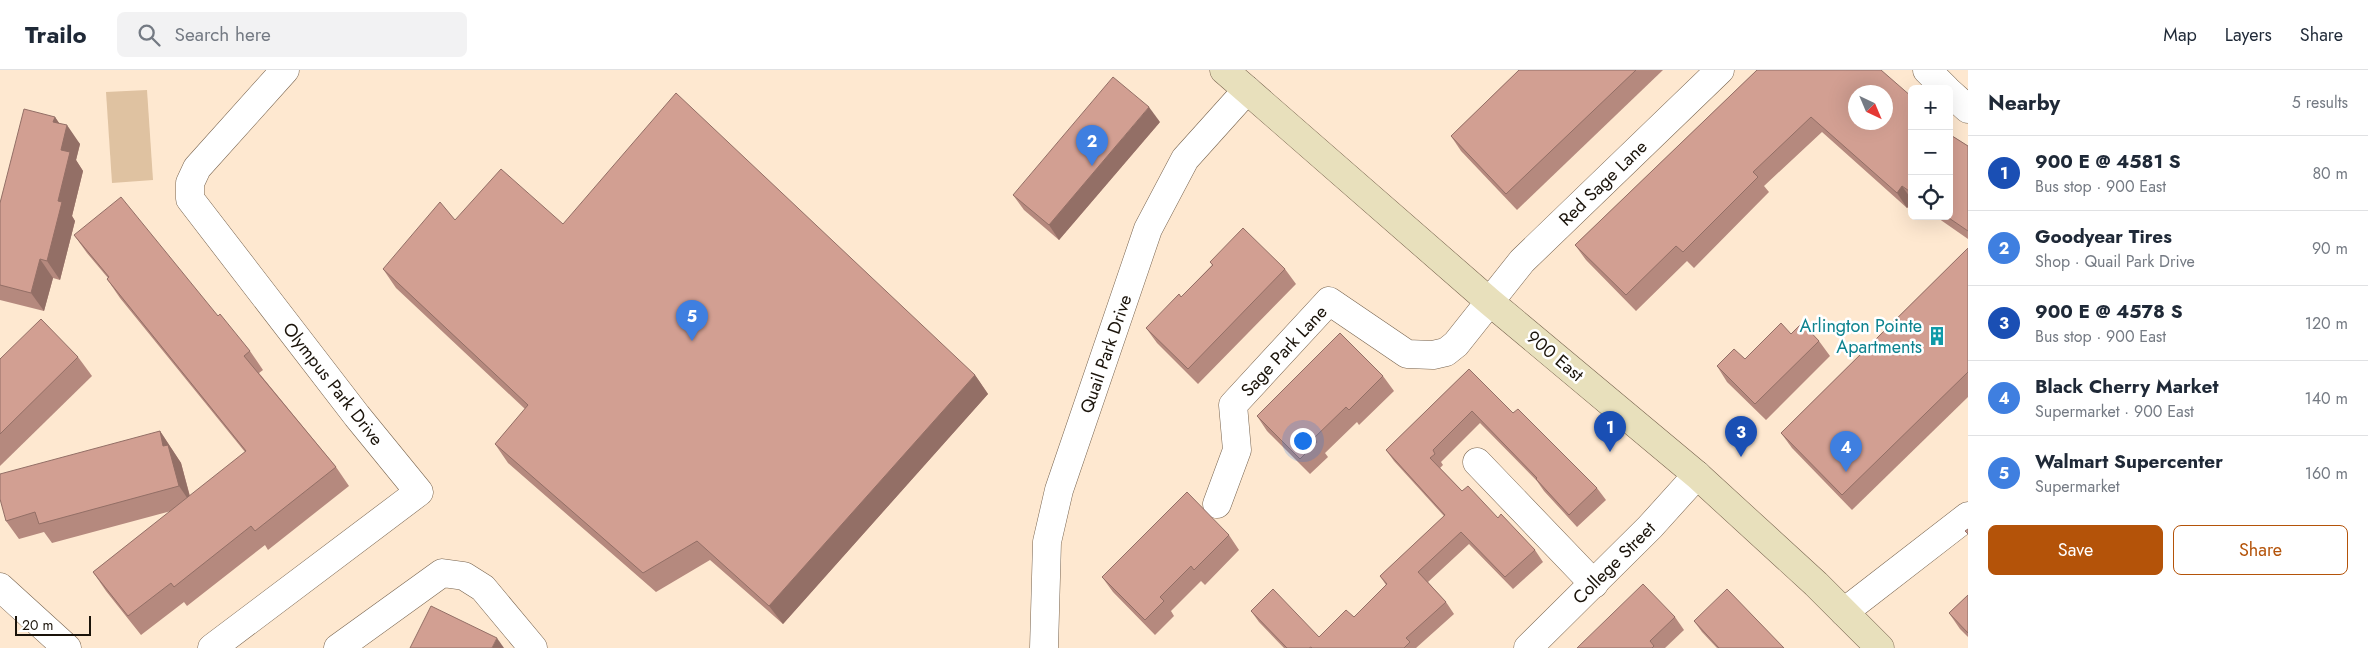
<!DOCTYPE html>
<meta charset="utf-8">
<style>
body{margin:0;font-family:Jost,sans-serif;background:#f2f2f3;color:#1f2937}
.controls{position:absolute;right:15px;top:15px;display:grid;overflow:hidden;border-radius:8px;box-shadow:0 5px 20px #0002}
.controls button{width:45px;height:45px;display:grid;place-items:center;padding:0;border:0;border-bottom:1px solid #e0e1e3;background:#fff;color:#1f2937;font:25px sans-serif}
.compass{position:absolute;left:1848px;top:15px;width:45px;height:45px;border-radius:50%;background:#fff;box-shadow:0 5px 20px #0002;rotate:136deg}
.scale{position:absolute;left:15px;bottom:12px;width:76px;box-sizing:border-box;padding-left:5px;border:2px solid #1a130a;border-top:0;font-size:14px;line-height:18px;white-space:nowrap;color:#1a130a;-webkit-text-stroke:4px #fff;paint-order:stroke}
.you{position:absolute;left:1302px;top:370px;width:18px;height:18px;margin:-12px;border:4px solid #fff;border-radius:50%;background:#1a73e8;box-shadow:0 0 0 8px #1a73e833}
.badge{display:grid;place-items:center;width:32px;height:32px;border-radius:50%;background:#b45309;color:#fff;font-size:16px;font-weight:700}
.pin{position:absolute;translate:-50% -41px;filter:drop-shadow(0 1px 2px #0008)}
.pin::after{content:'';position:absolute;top:26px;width:18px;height:15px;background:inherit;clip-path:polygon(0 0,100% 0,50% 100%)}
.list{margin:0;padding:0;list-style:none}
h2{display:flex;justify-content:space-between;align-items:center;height:65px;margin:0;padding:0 20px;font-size:21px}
h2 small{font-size:16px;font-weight:400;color:#747a83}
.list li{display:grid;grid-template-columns:32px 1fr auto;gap:15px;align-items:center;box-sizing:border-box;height:75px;padding:0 20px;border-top:1px solid #e0e1e3}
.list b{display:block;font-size:19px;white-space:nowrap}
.list p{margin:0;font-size:16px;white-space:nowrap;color:#747a83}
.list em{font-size:16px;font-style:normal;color:#747a83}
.actions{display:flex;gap:10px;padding:15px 20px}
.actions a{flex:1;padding:11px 0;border:1px solid #b45309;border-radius:8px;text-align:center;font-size:18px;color:#b45309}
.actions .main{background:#b45309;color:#fff}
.icon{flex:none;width:28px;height:28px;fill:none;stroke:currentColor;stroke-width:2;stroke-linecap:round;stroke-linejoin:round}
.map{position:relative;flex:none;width:1968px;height:578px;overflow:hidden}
header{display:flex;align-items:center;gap:30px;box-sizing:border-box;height:70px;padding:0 25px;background:#fff;border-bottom:1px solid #e0e1e3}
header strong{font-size:24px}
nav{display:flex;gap:28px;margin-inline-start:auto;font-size:18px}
.search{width:350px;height:45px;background:#f2f2f3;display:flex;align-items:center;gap:12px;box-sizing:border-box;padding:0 18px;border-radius:8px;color:#747a83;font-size:19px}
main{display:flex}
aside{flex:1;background:#fff}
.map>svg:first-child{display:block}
.green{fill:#dfc2a1}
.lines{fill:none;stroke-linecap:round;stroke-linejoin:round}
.minor-casing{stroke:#77634e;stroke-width:29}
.secondary-casing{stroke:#77634e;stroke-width:29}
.minor{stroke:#fff;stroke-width:28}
.secondary{stroke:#e8e0bc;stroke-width:28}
.wall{fill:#b5897e}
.shaded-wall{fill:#936f66}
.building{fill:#d29f92;stroke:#936f66;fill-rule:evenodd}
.labels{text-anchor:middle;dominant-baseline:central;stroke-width:5;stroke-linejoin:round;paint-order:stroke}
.street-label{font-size:18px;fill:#1a130a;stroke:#fff}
.culture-label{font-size:18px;fill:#0d838f;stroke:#fff;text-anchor:end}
</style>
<header>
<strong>Trailo</strong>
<div class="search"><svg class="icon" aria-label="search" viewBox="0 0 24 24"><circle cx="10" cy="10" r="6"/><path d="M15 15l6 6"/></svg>Search here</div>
<nav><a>Map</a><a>Layers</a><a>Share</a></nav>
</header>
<main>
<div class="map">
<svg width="1968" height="578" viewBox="0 0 1968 578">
<rect width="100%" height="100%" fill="#fee8d0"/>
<!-- green -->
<path class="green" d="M 147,20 L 153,110 L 112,113 L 106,22 Z"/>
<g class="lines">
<!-- minor casing -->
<g class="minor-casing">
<g id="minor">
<path d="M 1927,0 L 1946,19"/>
<path d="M 1949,22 L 1968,39"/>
<path d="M 1477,392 L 1594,514"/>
<path d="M 1217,434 L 1237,380 L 1233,335 L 1329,231 L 1407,284 L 1433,285 L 1446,282 L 1456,274 L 1522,191 L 1720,0"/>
<path d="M 0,517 L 67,578"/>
<path d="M 1844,542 L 1968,446"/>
<path d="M 212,578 L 419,422 L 357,346 L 190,129 L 190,113 L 197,98 L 285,0"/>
<path d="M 338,578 L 442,503 L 464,506 L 483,518 L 533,578"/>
<path d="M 1044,578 L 1047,472 L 1059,420 L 1148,159 L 1185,89 L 1247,20"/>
<path d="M 1528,578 L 1650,457 L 1697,405"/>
</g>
</g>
<!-- secondary casing -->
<g class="secondary-casing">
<path id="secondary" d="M 1224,0 L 1490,232 L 1697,405 L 1816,514 L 1880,578"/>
</g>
<!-- minor -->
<use href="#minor" class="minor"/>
<!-- secondary -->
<use href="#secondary" class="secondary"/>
</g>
<!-- wall -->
<g class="wall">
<path d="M 1519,0 L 1663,0 L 1517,140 L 1461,81 L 1451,66 Z"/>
<path d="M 1757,0 L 1912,27 L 1912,133 L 1907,138 L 1822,62 L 1764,116 L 1769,122 L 1694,198 L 1687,191 L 1636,241 L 1586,190 L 1575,175 Z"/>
<path d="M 55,47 L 59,53 L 80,74 L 76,90 L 83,101 L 72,146 L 75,151 L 60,210 L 53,208 L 44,241 L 0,230 L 0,133 Z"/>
<path d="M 1160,52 L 1059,170 L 1024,140 L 1013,125 Z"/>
<path d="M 1954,67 L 1968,76 L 1968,169 L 1935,146 L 1949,146 Z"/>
<path d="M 455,150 L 563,154 L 975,305 L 988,324 L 783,554 L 710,490 L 656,522 L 508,393 L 495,374 L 525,339 L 396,218 L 383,199 Z"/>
<path d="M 74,165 L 218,246 L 250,281 L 263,300 L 259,303 L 336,397 L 349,416 L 268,480 L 265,475 L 187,536 L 184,532 L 141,565 L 106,521 L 93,502 L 171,441 L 52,473 L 44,462 L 19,469 L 6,451 L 160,361 L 181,393 L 190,426 L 245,382 L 120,228 L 107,209 L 108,208 L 87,183 Z"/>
<path d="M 1968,178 L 1968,327 L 1852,440 L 1792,378 L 1781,363 Z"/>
<path d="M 1210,192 L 1285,199 L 1296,214 L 1198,314 L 1157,273 L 1146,258 L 1181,227 L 1212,195 Z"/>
<path d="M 1791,264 L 1819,271 L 1830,286 L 1766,350 L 1727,312 L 1717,296 L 1745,289 Z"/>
<path d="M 78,287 L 92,306 L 0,396 L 0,289 Z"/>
<path d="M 1469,299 L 1513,343 L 1597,418 L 1606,430 L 1577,457 L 1544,421 L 1537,411 L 1480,353 L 1441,392 L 1443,395 L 1440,398 L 1462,421 L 1498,448 L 1535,480 L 1543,492 L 1513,519 L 1469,474 L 1428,512 L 1446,532 L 1454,544 L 1416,578 L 1284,578 L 1259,552 L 1251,541 L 1319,567 L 1354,547 L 1386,515 L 1380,506 L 1444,446 L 1394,391 L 1386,380 Z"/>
<path d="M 1383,306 L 1394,321 L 1359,355 L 1357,352 L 1325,383 L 1328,387 L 1310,404 L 1267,361 L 1257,346 Z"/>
<path d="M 1229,465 L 1239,480 L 1205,515 L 1201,511 L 1171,541 L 1174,546 L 1155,565 L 1113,522 L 1102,507 Z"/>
<path d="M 1968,525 L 1968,567 L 1960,559 L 1949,543 Z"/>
<path d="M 1675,547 L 1684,560 L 1665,578 L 1577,578 Z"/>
<path d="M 1694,551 L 1784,578 L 1717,578 L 1702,562 Z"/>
</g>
<!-- shaded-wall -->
<g class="shaded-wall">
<path d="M 1149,37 L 1160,52 L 1059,170 L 1049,155 Z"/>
<path d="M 55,47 L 65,62 L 67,55 L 80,74 L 76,90 L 83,101 L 72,146 L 75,151 L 60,210 L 47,191 L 61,80 L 53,52 Z"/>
<path d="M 1902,116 L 1912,130 L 1912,133 L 1907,138 L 1897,123 Z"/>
<path d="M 40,189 L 53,208 L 44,241 L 31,223 Z"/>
<path d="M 975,305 L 988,324 L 783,554 L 769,536 Z"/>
<path d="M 160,361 L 181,393 L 192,435 L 179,416 L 163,376 Z"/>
<path d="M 497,568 L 504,578 L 492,578 Z"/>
</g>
<!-- building -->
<g class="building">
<path d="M 1519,0 L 1636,0 L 1506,124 L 1451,66 Z"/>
<path d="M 1757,0 L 1881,0 L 1912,27 L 1912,123 L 1902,116 L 1897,123 L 1811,47 L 1753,102 L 1758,107 L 1683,182 L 1676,176 L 1626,225 L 1575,175 ZM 1856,22 L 1886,22 L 1886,52 L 1856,52 Z"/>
<path d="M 1113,7 L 1149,37 L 1049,155 L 1013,125 Z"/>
<path d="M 676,23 L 975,305 L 769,536 L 697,471 L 643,503 L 495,374 L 528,335 L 383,199 L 440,132 L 455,150 L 501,99 L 563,154 Z"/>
<path d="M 24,39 L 55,47 L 53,52 L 67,55 L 61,80 L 70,82 L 58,131 L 62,132 L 47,191 L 40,189 L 31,223 L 0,215 L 0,133 Z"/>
<path d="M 1949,64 L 1968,76 L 1968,161 L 1946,146 L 1949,146 Z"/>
<path d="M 121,127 L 218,246 L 220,244 L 250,281 L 244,286 L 336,397 L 255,461 L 251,456 L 174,517 L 171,513 L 128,546 L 93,502 L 246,381 L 107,209 L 109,207 L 74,165 Z"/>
<path d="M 1243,158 L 1285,199 L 1188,299 L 1146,258 L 1179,224 L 1181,227 L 1213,195 L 1210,192 Z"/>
<path d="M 1968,178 L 1968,302 L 1842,425 L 1781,363 Z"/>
<path d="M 41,249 L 78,287 L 0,364 L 0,289 Z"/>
<path d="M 1781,253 L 1791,264 L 1802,253 L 1819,271 L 1755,334 L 1717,296 L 1734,279 L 1745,289 Z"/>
<path d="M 1340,263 L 1383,306 L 1349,340 L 1346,337 L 1314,368 L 1317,372 L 1300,389 L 1257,346 Z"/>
<path d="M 1469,299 L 1513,343 L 1518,339 L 1597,418 L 1569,445 L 1536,409 L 1537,408 L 1472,341 L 1433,380 L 1435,384 L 1430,388 L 1462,421 L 1468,416 L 1498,448 L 1501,444 L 1535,480 L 1505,507 L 1461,462 L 1418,502 L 1446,532 L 1406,568 L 1410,572 L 1404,578 L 1312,578 L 1311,577 L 1309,578 L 1287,578 L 1251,541 L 1273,519 L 1319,567 L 1346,540 L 1354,547 L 1387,514 L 1380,506 L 1445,445 L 1386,380 Z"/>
<path d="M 160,361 L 163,376 L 168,375 L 179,416 L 39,454 L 35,442 L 6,451 L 0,429 L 0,404 Z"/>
<path d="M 1187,422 L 1229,465 L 1194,500 L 1191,496 L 1160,527 L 1164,531 L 1145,550 L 1102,507 Z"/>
<path d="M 1968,459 L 1968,464 L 1965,461 Z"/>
<path d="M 1643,514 L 1675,547 L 1650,571 L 1654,576 L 1652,578 L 1577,578 Z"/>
<path d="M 1727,519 L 1784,578 L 1719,578 L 1694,551 Z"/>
<path d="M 1968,525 L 1968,563 L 1949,543 Z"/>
<path d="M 431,536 L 497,568 L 492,578 L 410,578 Z"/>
</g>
<!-- icons -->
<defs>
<g id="building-bare" transform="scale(1.5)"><path d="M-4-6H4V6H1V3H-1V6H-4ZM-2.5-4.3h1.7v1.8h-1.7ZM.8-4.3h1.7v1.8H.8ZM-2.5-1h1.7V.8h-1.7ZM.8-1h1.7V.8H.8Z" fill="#0f9aa8" stroke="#fff" stroke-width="2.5" paint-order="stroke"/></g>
</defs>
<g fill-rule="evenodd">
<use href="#building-bare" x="1937" y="266"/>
</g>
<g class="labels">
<!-- street labels -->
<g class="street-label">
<text transform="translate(1603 113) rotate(-44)">Red Sage Lane</text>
<text transform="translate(1284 281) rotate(-47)">Sage Park Lane</text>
<text transform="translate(1106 284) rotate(-71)">Quail Park Drive</text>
<text transform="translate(1555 286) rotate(40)">900 East</text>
<text transform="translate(333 314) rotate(52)">Olympus Park Drive</text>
<text transform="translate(1614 493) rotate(-45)">College Street</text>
</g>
<!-- culture labels -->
<g class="culture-label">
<text x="1922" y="256">Arlington Pointe<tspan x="1922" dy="21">Apartments</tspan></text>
</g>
</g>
</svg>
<div class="controls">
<button>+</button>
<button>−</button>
<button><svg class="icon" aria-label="locate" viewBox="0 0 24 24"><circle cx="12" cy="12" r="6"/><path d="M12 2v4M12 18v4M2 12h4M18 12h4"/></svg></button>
</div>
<svg class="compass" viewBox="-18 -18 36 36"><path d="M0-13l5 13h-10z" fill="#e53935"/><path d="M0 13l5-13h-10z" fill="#747a83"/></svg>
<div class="scale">20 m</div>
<div class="you"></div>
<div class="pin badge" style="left:1610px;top:382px;background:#1a4fb4">1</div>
<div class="pin badge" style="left:1092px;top:96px;background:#3f7fe0">2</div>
<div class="pin badge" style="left:1741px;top:387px;background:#1a4fb4">3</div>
<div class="pin badge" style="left:1846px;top:402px;background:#3f7fe0">4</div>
<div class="pin badge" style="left:692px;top:271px;background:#3f7fe0">5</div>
</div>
<aside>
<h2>Nearby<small>5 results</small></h2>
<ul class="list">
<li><span class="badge" style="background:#1a4fb4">1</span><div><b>900 E @ 4581 S</b><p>Bus stop · 900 East</p></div><em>80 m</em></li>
<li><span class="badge" style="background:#3f7fe0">2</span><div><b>Goodyear Tires</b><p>Shop · Quail Park Drive</p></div><em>90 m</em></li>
<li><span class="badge" style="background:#1a4fb4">3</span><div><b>900 E @ 4578 S</b><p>Bus stop · 900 East</p></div><em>120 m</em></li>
<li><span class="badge" style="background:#3f7fe0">4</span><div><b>Black Cherry Market</b><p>Supermarket · 900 East</p></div><em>140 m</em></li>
<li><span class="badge" style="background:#3f7fe0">5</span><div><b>Walmart Supercenter</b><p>Supermarket</p></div><em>160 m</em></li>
</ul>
<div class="actions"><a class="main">Save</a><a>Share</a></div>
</aside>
</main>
